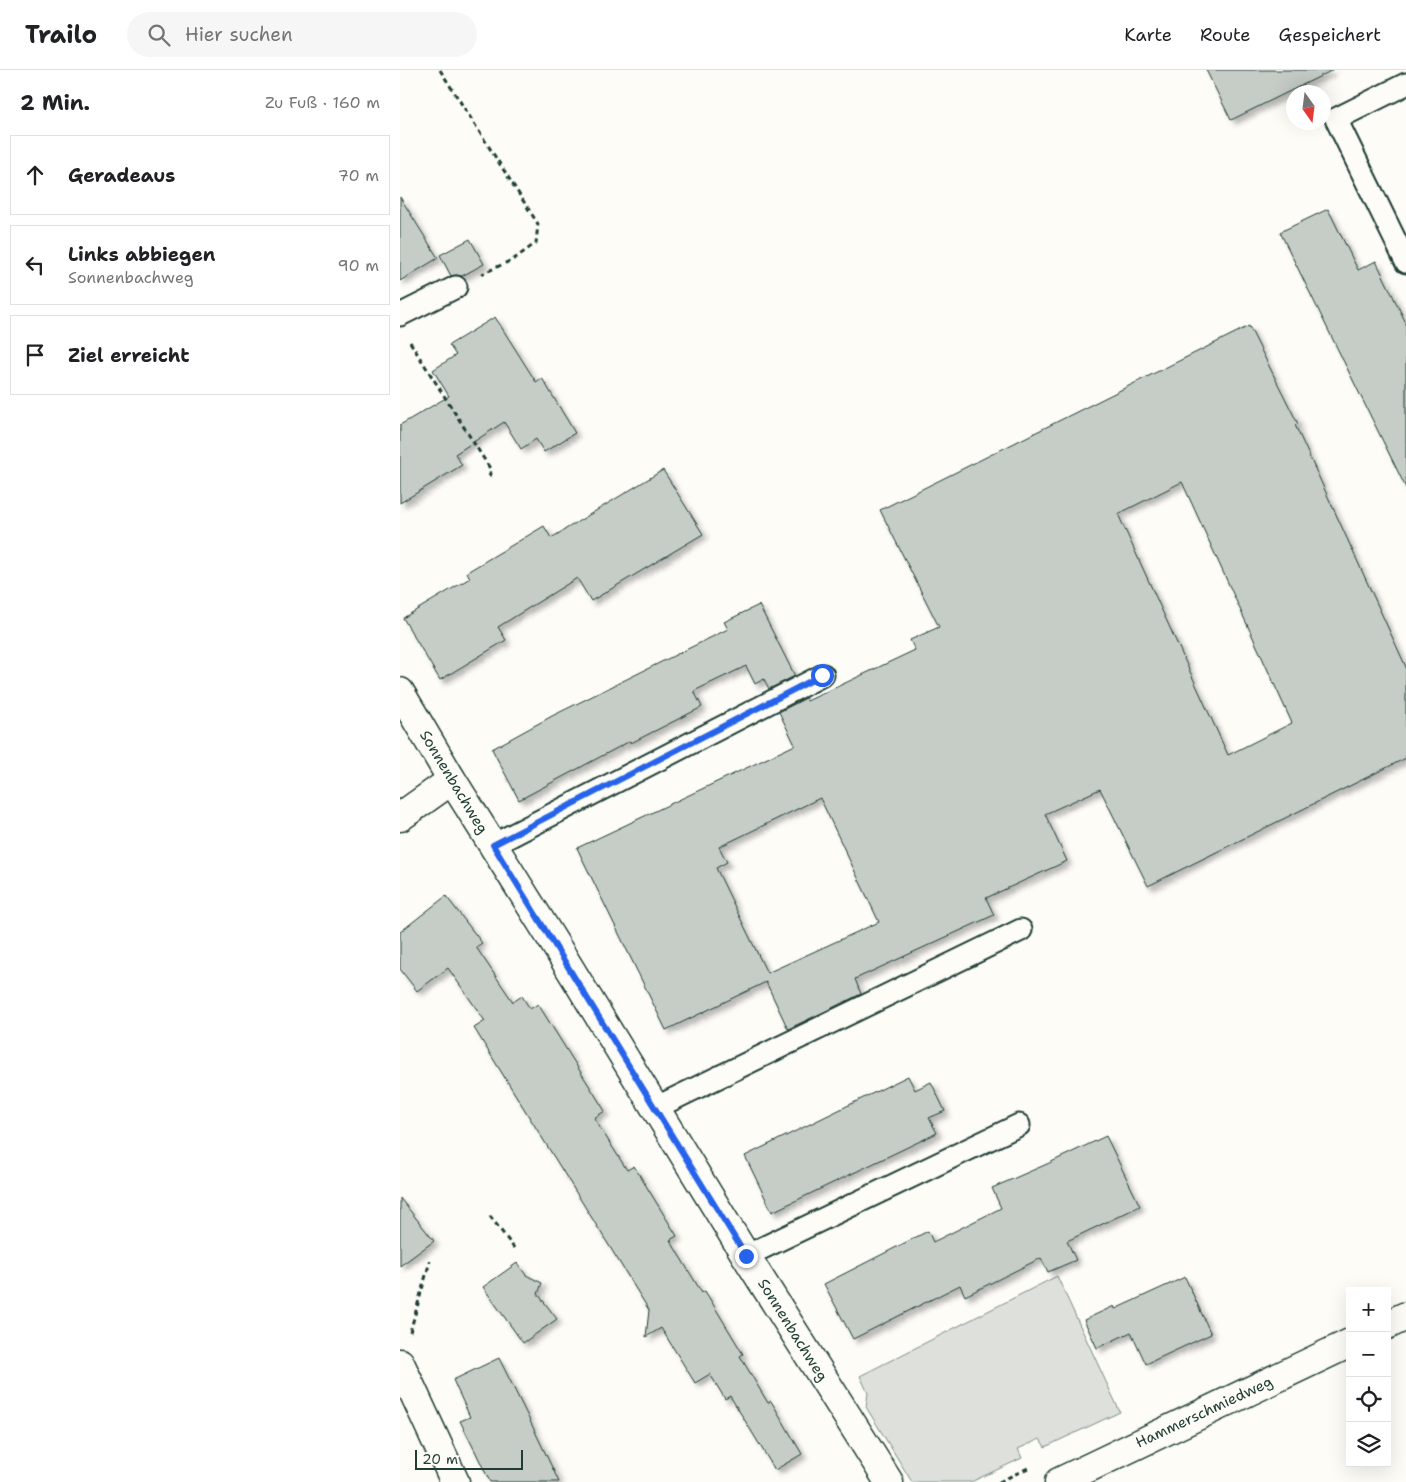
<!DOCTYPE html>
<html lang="de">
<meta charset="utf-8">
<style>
body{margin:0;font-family:"Shantell Sans",sans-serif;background:#f6f6f6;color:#202124}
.controls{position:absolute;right:15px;bottom:15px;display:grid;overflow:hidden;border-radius:0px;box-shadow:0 5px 20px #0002}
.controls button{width:45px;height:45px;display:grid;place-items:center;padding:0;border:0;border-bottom:1px solid #e0e0e0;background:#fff;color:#202124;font:25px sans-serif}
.compass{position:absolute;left:886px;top:15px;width:45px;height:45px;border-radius:50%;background:#fff;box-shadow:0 5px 20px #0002;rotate:166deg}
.scale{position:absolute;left:15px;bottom:12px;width:108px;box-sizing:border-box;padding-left:5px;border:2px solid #1f3d34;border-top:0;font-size:14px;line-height:18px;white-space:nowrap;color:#1f3d34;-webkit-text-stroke:4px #fdfcf7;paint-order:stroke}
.stop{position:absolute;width:15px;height:15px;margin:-11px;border:4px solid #2563eb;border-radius:50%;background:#fff}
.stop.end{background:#2563eb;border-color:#fff;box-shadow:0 1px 5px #0008}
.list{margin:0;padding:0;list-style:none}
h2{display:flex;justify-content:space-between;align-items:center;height:65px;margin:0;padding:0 20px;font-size:21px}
h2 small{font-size:16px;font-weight:400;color:#757577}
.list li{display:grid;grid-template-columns:32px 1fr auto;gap:15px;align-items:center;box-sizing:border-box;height:80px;margin:0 10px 10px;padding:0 10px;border:1px solid #e0e0e0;border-radius:0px}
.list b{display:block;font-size:19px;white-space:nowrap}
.list p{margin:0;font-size:16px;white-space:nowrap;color:#757577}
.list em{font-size:16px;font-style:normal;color:#757577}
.icon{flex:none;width:28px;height:28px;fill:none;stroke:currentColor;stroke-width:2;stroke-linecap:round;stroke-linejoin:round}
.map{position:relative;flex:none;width:1006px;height:1412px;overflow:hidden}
header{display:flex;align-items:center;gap:30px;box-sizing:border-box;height:70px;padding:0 25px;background:#fff;border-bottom:1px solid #e0e0e0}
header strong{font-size:24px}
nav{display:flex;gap:28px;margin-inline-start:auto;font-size:18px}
.search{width:350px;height:45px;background:#f6f6f6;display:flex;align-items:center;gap:12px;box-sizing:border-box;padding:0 18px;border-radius:28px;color:#757577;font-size:19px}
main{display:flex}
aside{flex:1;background:#fff}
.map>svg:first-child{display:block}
.grass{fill:#dde0db;stroke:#7e8e88}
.building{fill:#c6cdc7;stroke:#1f3d34;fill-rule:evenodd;filter:url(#shadow)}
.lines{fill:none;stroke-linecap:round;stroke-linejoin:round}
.lane-casing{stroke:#1f3d34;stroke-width:25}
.street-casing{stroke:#1f3d34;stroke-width:31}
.path{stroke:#1f3d34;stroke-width:3;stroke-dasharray:5 4;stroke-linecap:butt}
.lane{stroke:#fdfcf7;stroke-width:21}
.street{stroke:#fdfcf7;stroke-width:28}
.route{stroke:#2563eb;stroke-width:6}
.labels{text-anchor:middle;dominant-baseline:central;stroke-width:4;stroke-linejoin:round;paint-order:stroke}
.street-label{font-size:15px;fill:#1f3d34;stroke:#fdfcf7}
</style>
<header>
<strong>Trailo</strong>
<div class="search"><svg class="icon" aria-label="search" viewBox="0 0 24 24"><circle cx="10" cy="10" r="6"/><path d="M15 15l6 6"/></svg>Hier suchen</div>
<nav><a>Karte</a><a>Route</a><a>Gespeichert</a></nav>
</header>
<main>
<aside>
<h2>2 Min.<small>Zu Fuß · 160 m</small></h2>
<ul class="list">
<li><svg class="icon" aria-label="ahead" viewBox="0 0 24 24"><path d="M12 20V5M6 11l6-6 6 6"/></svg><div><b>Geradeaus</b></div><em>70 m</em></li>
<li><svg class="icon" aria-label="left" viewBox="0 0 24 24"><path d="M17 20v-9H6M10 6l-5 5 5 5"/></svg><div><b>Links abbiegen</b><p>Sonnenbachweg</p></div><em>90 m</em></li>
<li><svg class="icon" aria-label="arrive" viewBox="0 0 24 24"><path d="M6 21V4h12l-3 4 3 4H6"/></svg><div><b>Ziel erreicht</b></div></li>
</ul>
</aside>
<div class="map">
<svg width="1006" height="1412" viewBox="0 0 1006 1412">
<defs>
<filter id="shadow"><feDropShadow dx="4.5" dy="4.5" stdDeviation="2.5" flood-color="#0004"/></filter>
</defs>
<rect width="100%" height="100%" fill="#fdfcf7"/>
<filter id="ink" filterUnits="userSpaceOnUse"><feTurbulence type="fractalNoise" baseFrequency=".02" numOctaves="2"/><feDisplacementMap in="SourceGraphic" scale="10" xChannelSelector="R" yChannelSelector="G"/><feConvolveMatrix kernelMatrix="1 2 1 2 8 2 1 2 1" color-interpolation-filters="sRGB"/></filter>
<g filter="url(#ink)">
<!-- grass -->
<path class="grass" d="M 657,1206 L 720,1342 L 645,1377 L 640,1369 L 618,1379 L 622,1388 L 571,1412 L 512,1412 L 466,1337 L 468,1323 L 460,1306 Z"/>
<!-- building -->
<g class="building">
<path d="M 806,0 L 933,0 L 831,50 Z"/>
<path d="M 0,127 L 38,188 L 0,211 Z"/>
<path d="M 928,139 L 958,200 L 976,191 L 1006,253 L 1006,418 L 880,162 Z"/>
<path d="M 70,169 L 84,194 L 62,206 L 57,205 L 51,206 L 40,185 Z"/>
<path d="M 95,247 L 136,312 L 142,308 L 175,363 L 144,382 L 136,369 L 121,379 L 104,352 L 55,384 L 62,395 L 0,433 L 0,355 L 49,326 L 33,300 L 56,285 L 49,275 Z"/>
<path d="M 849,256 L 898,354 L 895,355 L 1006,597 L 1006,688 L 748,816 L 700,719 L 645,744 L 667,791 L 586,828 L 594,845 L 455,909 L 461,924 L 388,959 L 366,912 L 266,960 L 177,778 L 395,675 L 379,642 L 406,628 L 407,631 L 515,580 L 510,570 L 539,557 L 480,440 ZM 782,412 L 892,653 L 828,685 L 718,444 ZM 420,728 L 479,852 L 367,903 L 316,798 L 327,792 L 319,777 Z"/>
<path d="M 263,400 L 303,464 L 191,531 L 177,508 L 98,557 L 106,570 L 40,610 L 3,548 L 70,508 L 67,502 L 144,456 L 151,468 Z"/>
<path d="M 359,535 L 395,606 L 369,619 L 364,609 L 355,614 L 346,596 L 294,621 L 302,637 L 231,673 L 230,671 L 119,730 L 92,679 L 152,646 L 328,559 L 324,552 Z"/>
<path d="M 46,826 L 82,873 L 76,877 L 113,932 L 122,926 L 130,939 L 138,934 L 205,1041 L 194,1048 L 227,1100 L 234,1096 L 248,1119 L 277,1166 L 270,1170 L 302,1223 L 305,1221 L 343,1284 L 340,1286 L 368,1333 L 371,1331 L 402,1384 L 375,1400 L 330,1326 L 325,1329 L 310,1304 L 295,1313 L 261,1258 L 246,1267 L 249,1240 L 74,958 L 85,951 L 48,898 L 17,921 L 0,899 L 0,862 Z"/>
<path d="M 508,1006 L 515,1020 L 531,1012 L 545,1041 L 529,1048 L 537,1063 L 372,1142 L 345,1086 Z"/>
<path d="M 706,1066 L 740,1136 L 667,1171 L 676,1190 L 648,1202 L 641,1188 L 565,1226 L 560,1215 L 453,1269 L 424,1214 L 528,1161 L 533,1172 L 601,1138 L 592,1118 L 647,1094 Z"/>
<path d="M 0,1128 L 34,1171 L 0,1196 Z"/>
<path d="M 117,1193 L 126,1205 L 142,1213 L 138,1224 L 157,1249 L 123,1273 L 83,1217 Z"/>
<path d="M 785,1207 L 811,1264 L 746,1294 L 731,1262 L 697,1278 L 684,1250 L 714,1236 L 715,1239 Z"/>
<path d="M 99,1288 L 131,1353 L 159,1412 L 90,1412 L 75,1381 L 60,1351 L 70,1347 L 53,1310 Z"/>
</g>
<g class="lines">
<!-- lane casing -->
<g class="lane-casing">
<g id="lane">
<path d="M 1006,14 L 936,49 L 1006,192"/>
<path d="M 0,245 L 56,217"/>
<path d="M 93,775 L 423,605"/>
<path d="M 255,1038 L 621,860"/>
<path d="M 346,1186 L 619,1055"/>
</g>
</g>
<!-- street casing -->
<g class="street-casing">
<g id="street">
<path d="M 0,622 L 52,710 L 153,871 L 346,1186 L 489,1412"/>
<path d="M 0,747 L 52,710"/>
<path d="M 987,1255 L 1006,1246"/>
<path d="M 0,1293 L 55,1412"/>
<path d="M 659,1412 L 950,1273"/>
</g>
</g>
<!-- path -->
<g class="path">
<path d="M 40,0 L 138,154 L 136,173 L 114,189 L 82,204"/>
<path d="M 10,272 L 91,400 L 88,410"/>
<path d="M 90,1146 L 114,1178"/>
<path d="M 10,1262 L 30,1191"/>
<path d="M 599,1412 L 630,1397"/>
</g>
<!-- lane -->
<use href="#lane" class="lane"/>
<!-- street -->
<use href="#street" class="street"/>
</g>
</g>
<g class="lines" filter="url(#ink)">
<!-- route -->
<path class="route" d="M 346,1186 L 93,775 L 422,605"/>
</g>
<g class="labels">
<!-- street labels -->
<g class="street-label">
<text transform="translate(54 712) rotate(59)">Sonnenbachweg</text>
<text transform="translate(393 1260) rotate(58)">Sonnenbachweg</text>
<text transform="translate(804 1342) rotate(-25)">Hammerschmiedweg</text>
</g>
</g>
</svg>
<div class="controls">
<button>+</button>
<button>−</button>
<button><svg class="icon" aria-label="locate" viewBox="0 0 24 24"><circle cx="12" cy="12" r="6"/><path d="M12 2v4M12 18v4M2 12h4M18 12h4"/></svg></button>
<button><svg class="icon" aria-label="layers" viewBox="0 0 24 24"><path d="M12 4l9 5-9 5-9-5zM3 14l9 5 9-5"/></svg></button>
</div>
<svg class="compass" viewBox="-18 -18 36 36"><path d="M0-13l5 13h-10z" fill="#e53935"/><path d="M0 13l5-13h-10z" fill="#757577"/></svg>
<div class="scale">20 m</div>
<div class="stop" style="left:422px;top:605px"></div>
<div class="stop end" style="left:346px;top:1186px"></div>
</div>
</main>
